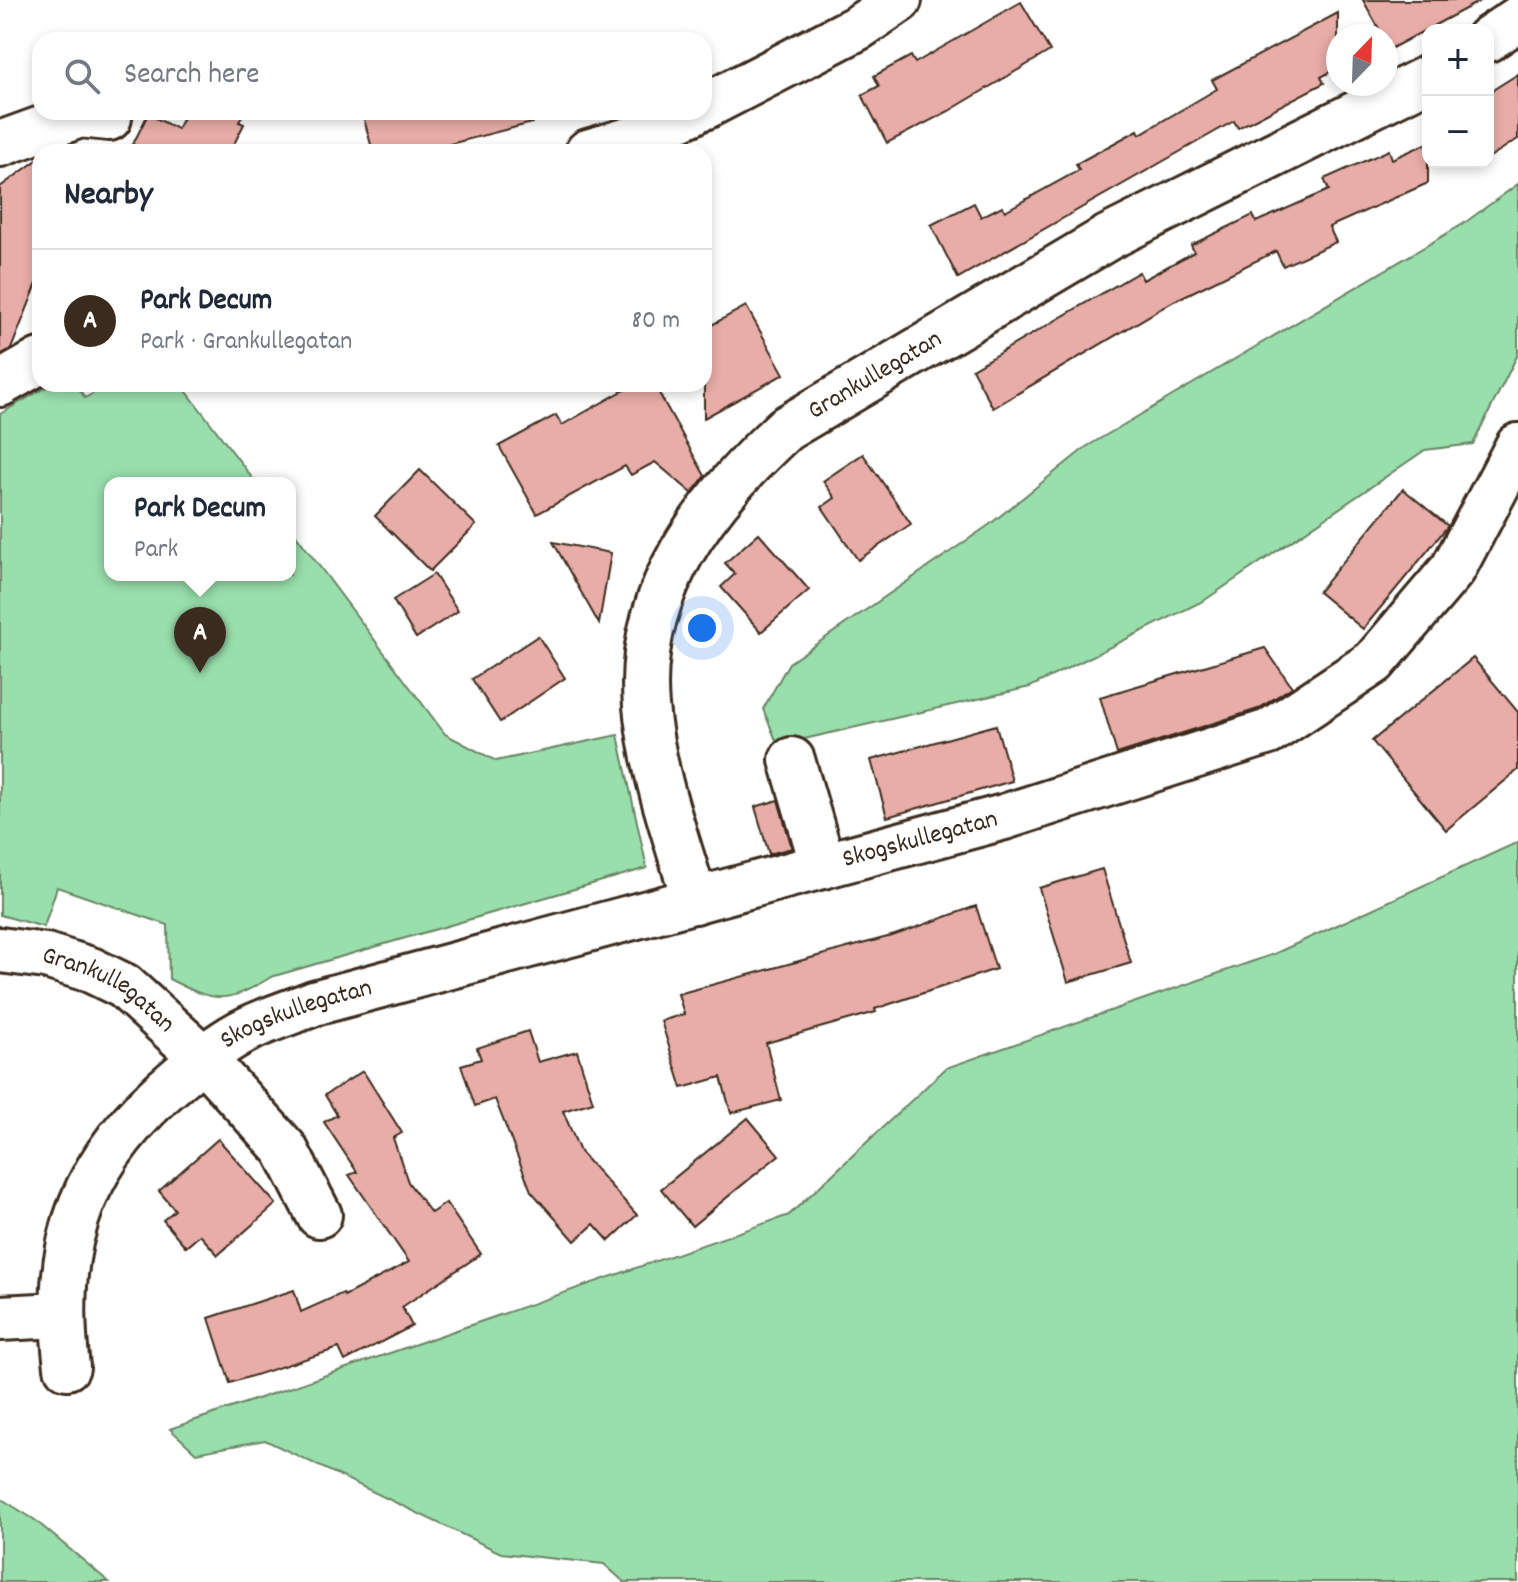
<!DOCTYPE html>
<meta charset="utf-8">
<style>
body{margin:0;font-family:Dekko,sans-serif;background:#f6f6f7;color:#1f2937}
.controls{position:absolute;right:24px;top:24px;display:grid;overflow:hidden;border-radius:16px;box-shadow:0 4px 12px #0003}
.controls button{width:72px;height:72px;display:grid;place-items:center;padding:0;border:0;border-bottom:2px solid #e0e1e3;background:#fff;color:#1f2937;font:40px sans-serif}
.compass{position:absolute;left:1326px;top:24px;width:72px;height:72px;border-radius:50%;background:#fff;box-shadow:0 4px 12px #0003;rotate:23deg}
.you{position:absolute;left:702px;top:628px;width:28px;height:28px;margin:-20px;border:6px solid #fff;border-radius:50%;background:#1a73e8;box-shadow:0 0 0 12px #1a73e833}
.badge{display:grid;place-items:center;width:52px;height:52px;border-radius:50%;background:#3b2a1e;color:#fff;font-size:26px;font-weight:700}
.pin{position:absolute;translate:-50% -66px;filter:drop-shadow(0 2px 4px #0008)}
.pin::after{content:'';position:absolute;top:42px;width:28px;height:24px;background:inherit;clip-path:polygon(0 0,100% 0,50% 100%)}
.popup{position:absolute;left:104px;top:477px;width:192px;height:104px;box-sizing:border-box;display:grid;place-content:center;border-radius:16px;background:#fff;filter:drop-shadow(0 2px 6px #0005);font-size:26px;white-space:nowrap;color:#747a83}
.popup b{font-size:30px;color:#1f2937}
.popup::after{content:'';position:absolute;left:50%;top:100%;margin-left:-16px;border:16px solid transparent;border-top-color:#fff}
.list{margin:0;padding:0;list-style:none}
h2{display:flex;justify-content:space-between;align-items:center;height:104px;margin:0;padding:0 32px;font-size:34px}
h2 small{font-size:26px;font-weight:400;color:#747a83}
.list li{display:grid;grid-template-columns:52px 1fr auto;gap:24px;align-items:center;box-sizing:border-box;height:144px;padding:0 32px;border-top:2px solid #e0e1e3}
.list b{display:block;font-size:30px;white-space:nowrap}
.list p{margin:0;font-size:26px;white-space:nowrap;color:#747a83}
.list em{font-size:26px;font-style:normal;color:#747a83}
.icon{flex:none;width:44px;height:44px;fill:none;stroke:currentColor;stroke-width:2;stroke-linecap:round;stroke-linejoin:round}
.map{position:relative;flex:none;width:1518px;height:1582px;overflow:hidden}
.search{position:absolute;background:#fff;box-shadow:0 4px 12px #0003;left:32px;top:32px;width:680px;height:88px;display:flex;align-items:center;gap:20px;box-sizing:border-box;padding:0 28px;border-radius:24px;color:#747a83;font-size:30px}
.panel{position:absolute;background:#fff;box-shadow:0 4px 12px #0003;left:32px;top:144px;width:680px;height:248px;border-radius:24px}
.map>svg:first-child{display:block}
.green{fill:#99dfac;stroke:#6a8465;stroke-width:2}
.building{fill:#e8ada8;stroke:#3b2a1e;stroke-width:2}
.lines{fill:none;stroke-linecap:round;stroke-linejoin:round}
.minor-casing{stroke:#3b2a1e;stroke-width:50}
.minor{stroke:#fff;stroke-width:44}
.labels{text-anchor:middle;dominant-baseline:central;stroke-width:6;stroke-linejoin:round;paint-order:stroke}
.street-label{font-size:26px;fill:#3b2a1e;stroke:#fff}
</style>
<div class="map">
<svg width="1518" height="1582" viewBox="0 0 1518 1582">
<rect width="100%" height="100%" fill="#fff"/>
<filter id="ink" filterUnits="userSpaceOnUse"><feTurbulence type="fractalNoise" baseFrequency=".0125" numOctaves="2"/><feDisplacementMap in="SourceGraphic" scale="16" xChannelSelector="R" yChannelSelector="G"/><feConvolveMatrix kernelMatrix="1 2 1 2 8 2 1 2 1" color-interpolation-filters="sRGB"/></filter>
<g filter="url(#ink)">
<!-- green -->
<g class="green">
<path d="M 1518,184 L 1518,354 L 1473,444 L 1425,450 L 1205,600 L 1030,687 L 778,745 L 763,709 L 789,663 L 989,525 L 1086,447 L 1463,224 Z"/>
<path d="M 52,384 L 76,384 L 85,398 L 109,384 L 181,384 L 256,483 L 110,483 L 110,575 L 290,575 L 290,527 L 445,734 L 496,761 L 618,735 L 647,868 L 271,977 C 226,1005 214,1002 169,979 L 168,925 L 57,887 L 44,927 L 0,915 L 0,414 Z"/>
<path d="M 1518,842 L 1518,1582 L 624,1582 L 604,1564 L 501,1553 L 265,1440 L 196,1453 L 170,1429 L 789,1215 L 946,1068 L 1274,954 Z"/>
<path d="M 0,1498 L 35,1520 L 109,1582 L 0,1582 Z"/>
</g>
<!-- building -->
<g class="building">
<path d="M 1363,0 L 1482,0 L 1390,49 L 1386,36 L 1383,36 Z"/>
<path d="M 1021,2 L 1050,51 L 949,111 L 887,143 L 862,95 L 879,86 L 874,76 L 911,56 L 915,63 Z"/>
<path d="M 1338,13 L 1338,68 L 1321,77 L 1324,83 L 1238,128 L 1234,121 L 958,278 L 931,225 L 974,203 L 981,217 L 1002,206 L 1005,211 L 1079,170 L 1076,164 L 1138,130 L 1140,134 L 1217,89 L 1212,80 Z"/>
<path d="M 1518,74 L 1518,139 L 1488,158 L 1488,93 Z"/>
<path d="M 186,112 L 244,112 L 239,122 L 244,124 L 230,152 L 129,152 L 148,114 L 177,129 Z"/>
<path d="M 362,112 L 530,112 L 532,123 L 419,152 L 373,152 Z"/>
<path d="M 1428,143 L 1428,183 L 1329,227 L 1336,242 L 1283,266 L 1276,251 L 1174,301 L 993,408 L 972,369 L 1139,272 L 1143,280 L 1194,252 L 1191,245 L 1253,215 L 1256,222 L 1329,190 L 1324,179 L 1389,150 L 1392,159 Z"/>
<path d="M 40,158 L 40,276 L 11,349 L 0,355 L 0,187 Z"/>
<path d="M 746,306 L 784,374 L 704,418 L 704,329 Z"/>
<path d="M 635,384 L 654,384 L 705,476 L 692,493 L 655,462 L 631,475 L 625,466 L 537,514 L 499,446 L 556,415 L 562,425 Z"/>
<path d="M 863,454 L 911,524 L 858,560 L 822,507 L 835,498 L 823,481 Z"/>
<path d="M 420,470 L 476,525 L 430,571 L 375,516 Z"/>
<path d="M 1403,489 L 1448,526 L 1363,629 L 1318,592 Z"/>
<path d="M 759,533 L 809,590 L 761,632 L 721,587 L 735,574 L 725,563 Z"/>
<path d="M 553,542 L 611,553 L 599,624 Z"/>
<path d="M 434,574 L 458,611 L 416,638 L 393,600 Z"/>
<path d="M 538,636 L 565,678 L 500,722 L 472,679 Z"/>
<path d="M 1265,648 L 1292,687 L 1258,709 L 1117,754 L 1100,697 Z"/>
<path d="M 1473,658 L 1518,712 L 1518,770 L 1446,830 L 1372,741 Z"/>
<path d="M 996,725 L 1012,781 L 887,817 L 871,760 Z"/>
<path d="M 778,800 L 792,848 L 769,854 L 755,807 Z"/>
<path d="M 1102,869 L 1131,963 L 1068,982 L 1039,888 Z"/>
<path d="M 976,906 L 996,969 L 875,1009 L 876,1012 L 766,1043 L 781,1100 L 731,1113 L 721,1077 L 682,1088 L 661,1021 L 684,1014 L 678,994 L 895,935 Z"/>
<path d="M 528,1031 L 538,1062 L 577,1051 L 593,1102 L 563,1111 L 580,1152 L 637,1215 L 609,1241 L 594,1224 L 575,1241 L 531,1191 L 495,1099 L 475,1106 L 461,1065 L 481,1059 L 477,1048 Z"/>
<path d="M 363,1071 L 402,1133 L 393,1138 L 408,1182 L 431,1213 L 446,1203 L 481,1254 L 402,1307 L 412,1326 L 345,1361 L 339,1348 L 230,1383 L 209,1318 L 294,1290 L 301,1312 L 343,1293 L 344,1296 L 409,1262 L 349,1175 L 357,1172 L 324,1122 L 337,1115 L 325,1095 Z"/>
<path d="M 748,1118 L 779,1155 L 692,1226 L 661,1189 Z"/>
<path d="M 218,1139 L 276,1204 L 218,1255 L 200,1235 L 186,1247 L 163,1220 L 175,1210 L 159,1191 Z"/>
</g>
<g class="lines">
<!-- minor casing -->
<g class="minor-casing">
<g id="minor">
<path d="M 1488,39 L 1518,19"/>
<path d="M 704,107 L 859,27 L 899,0"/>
<path d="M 0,144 L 80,115 L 109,118"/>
<path d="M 588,152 L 633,139 L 693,112"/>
<path d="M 0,384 L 40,361"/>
<path d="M 792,760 L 823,866"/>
<path id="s1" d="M 695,901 C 676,837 652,772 646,706 C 636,591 705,503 785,429 L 1109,237 L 1428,78"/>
<path id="s2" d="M 0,950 L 46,956 L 91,970 L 124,986 L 203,1058 L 285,1149 L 319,1215"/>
<path d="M 0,1318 L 60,1315"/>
<path id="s3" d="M 67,1367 C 51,1241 83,1157 181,1076 C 201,1060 223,1041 246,1030 C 268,1019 292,1012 314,1003 L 1004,817 L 1269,732 L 1374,662 L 1453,569 L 1518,446"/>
</g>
</g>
<!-- minor -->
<use href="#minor" class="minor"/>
</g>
</g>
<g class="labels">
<!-- street labels -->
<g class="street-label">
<text stroke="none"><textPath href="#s1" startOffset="628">Grankullegatan</textPath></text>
<text stroke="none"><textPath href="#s3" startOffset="1110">Skogskullegatan</textPath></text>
<text stroke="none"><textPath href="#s2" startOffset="118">Grankullegatan</textPath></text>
<text stroke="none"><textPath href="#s3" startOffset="462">Skogskullegatan</textPath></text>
</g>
</g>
</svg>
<div class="controls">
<button>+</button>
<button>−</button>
</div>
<svg class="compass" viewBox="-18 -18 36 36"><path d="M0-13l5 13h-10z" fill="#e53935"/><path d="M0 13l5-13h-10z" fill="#747a83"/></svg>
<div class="you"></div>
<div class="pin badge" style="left:200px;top:673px">A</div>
<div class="popup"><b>Park Decum</b>Park</div>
<div class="search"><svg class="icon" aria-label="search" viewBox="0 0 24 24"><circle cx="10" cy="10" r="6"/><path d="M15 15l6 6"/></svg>Search here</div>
<section class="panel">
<h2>Nearby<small></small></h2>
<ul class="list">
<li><span class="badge">A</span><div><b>Park Decum</b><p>Park · Grankullegatan</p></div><em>80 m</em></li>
</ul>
</section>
</div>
